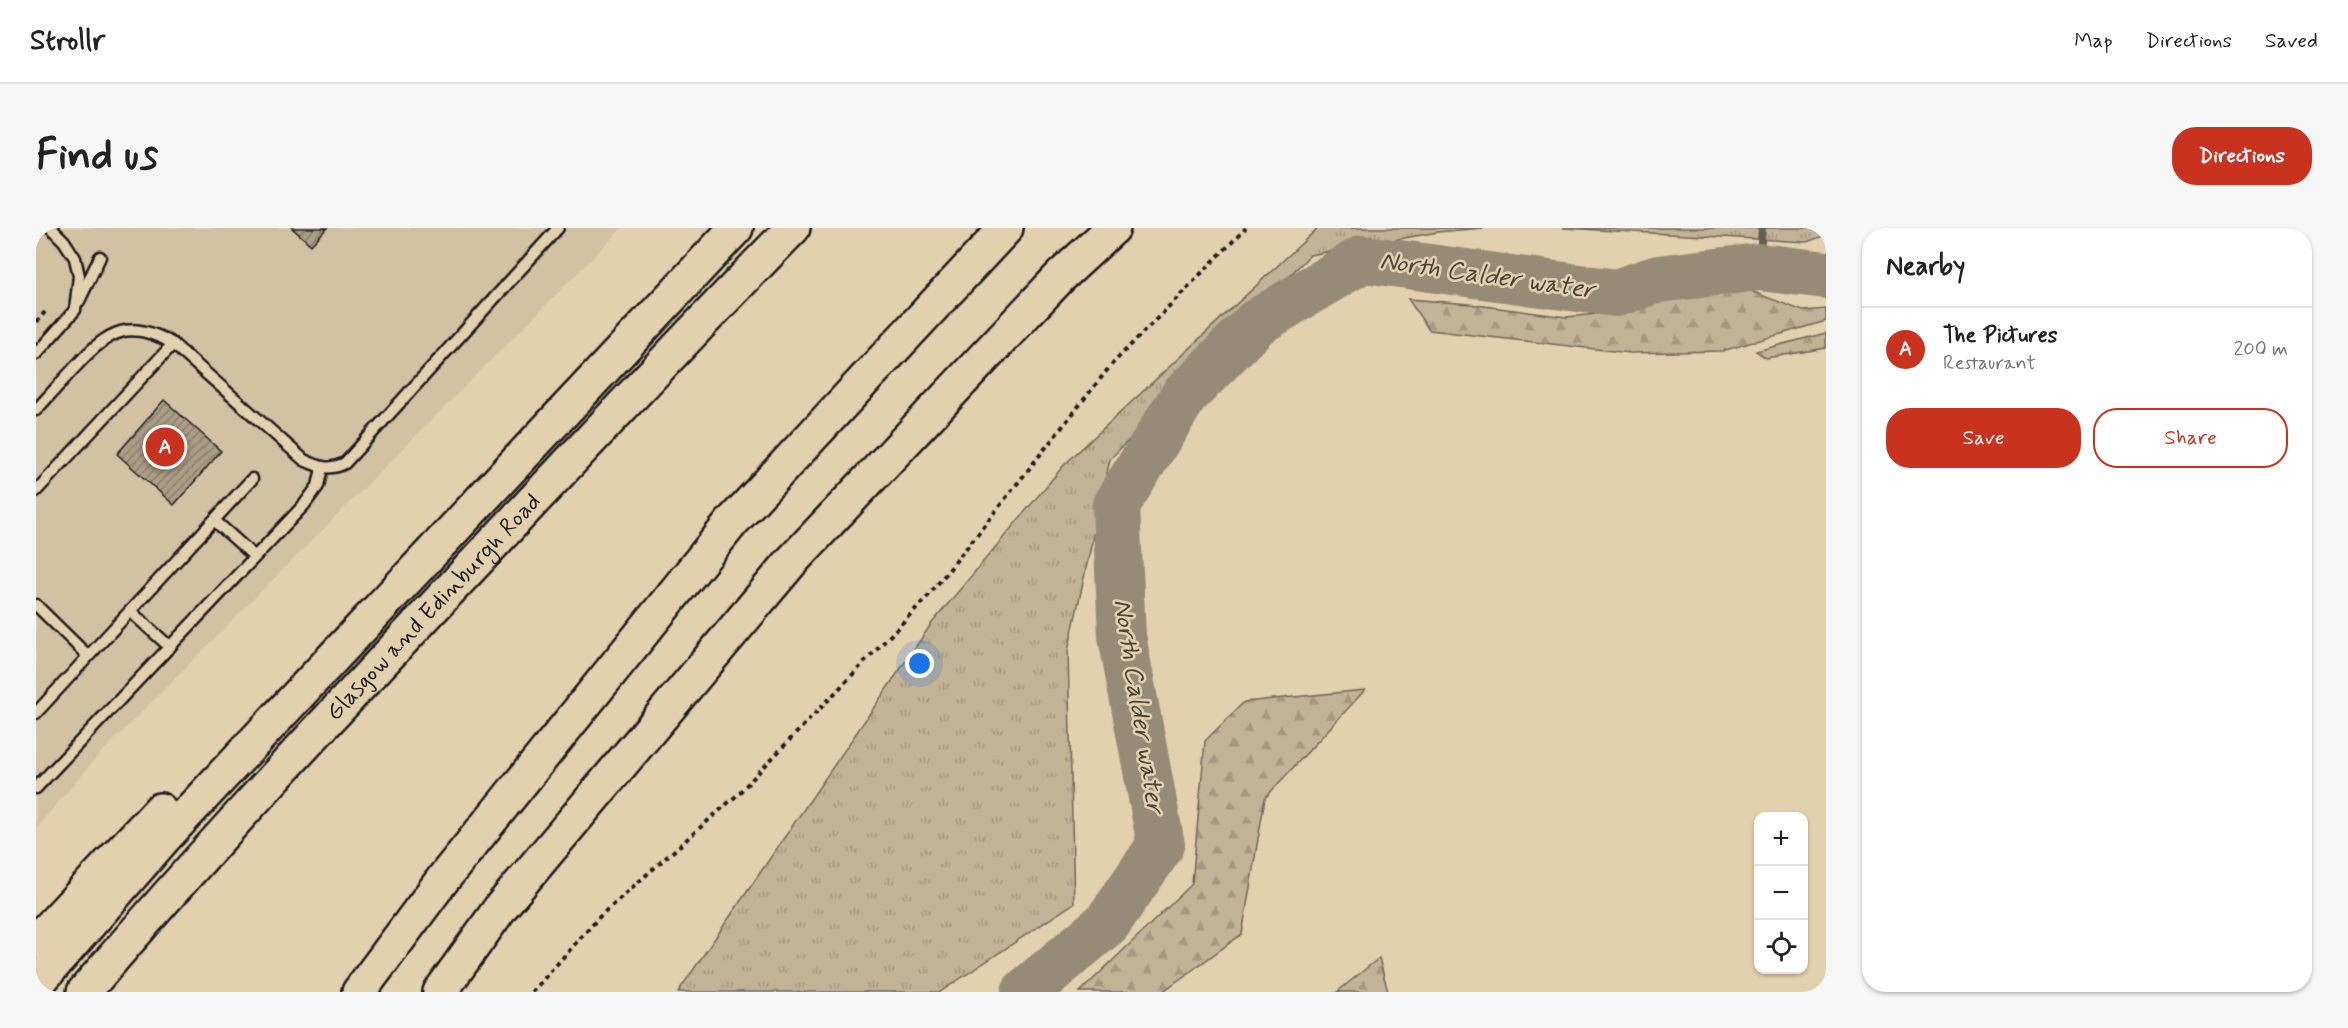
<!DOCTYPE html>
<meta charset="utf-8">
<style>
body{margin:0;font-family:Mynerve,sans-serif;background:#f6f6f6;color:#222}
.controls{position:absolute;right:18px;bottom:18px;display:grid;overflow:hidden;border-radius:12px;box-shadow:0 2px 4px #0004}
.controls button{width:54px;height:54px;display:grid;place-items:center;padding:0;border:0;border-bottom:2px solid #e0e0e0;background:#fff;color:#222;font:30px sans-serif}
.you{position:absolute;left:884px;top:436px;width:21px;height:21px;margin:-15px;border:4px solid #fff;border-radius:50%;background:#1a73e8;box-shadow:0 0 0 9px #1a73e833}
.badge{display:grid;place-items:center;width:39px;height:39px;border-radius:50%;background:#c8321e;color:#fff;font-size:20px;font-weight:700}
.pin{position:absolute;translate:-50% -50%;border:3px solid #fff;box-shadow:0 2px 6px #0006}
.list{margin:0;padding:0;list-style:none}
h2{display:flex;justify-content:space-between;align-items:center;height:78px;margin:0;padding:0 24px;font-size:26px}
h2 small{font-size:20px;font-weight:400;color:#767676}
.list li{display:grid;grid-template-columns:39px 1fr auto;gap:18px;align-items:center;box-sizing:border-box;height:84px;padding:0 24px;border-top:2px solid #e0e0e0}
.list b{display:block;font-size:22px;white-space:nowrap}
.list p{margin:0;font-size:20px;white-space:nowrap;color:#767676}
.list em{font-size:20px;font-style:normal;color:#767676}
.actions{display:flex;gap:12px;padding:18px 24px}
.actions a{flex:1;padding:14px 0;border:2px solid #c8321e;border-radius:24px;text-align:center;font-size:21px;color:#c8321e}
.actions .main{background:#c8321e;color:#fff}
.icon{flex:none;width:33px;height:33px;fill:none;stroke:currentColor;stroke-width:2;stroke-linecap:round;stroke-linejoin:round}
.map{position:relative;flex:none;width:1790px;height:764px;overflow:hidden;border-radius:24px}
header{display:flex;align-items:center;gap:36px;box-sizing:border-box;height:84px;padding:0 30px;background:#fff;border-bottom:2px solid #e0e0e0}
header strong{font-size:28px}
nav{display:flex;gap:33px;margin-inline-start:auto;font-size:21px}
.intro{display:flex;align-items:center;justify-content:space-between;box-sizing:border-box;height:144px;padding:0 36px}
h1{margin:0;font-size:42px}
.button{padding:15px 27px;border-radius:24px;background:#c8321e;color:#fff;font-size:21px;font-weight:700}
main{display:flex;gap:36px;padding:0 36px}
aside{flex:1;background:#fff;border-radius:24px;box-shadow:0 2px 4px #0004}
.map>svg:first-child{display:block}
.built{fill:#d2c1a2}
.grass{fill:url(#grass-tufts);stroke:#6f6759;stroke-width:1.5}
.forest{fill:url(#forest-firs);stroke:#6f6759;stroke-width:1.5}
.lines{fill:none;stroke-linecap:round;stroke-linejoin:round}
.stream{stroke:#655f52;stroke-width:8}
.river{stroke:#968b76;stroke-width:48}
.building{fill:url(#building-hatch);stroke:#1c1c1c;stroke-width:1.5}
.lane-casing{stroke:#1c1c1c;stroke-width:15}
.highway-casing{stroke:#1c1c1c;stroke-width:38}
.path{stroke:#1c1c1c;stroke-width:4;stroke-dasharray:4.5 4.5;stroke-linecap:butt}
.lane{stroke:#e3d0ae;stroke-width:10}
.highway{stroke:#e3d0ae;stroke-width:33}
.labels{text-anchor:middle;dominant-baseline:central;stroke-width:5;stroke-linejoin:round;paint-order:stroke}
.street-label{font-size:24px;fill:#1c1c1c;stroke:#e3d0ae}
.water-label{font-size:26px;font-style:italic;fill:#47433c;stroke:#e3d0ae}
</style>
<header>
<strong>Strollr</strong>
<nav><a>Map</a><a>Directions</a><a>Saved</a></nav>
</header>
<div class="intro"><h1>Find us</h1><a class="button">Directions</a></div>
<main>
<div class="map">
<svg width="1790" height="764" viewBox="0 0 1790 764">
<defs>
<pattern id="grass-tufts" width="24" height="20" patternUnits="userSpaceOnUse" patternTransform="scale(1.5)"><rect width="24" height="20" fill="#c2b296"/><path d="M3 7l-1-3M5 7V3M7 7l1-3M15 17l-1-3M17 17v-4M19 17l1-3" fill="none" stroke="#a69881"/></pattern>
<pattern id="forest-firs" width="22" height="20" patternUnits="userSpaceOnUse" patternTransform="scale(1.5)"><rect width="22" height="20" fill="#c2b296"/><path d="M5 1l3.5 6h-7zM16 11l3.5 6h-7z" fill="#a69881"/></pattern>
<pattern id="building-hatch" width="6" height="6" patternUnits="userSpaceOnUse" patternTransform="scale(1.5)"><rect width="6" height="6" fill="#ac9e86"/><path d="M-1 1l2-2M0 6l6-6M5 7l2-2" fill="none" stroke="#8b806d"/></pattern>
</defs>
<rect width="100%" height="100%" fill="#e3d0ae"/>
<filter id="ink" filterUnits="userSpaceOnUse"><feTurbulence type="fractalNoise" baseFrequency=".0167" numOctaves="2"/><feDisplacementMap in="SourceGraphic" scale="12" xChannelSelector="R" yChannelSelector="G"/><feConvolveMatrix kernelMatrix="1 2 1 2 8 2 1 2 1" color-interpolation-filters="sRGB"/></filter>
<g filter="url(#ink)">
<!-- built -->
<path class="built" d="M 0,0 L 586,0 L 62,528 L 0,600 Z"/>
<!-- grass -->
<g class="grass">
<path d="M 1282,0 L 1447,0 L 1402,4 L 1274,27 L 1074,231 L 1032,423 L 1038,675 L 904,764 L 642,764 L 896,395 L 1028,237 Z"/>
<path d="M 1527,0 L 1790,0 L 1790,7 L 1771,14 Z"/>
</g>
<!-- forest -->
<g class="forest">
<path d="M 1652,60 L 1712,62 L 1767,83 L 1790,81 L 1790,93 L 1686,123 L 1594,125 L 1393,102 L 1372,71 L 1433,76 L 1530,89 L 1593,83 L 1626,72 Z"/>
<path d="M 1790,105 L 1790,120 L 1730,130 L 1720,123 Z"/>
<path d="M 1329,462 L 1229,570 L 1206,706 L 1126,764 L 1044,764 L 1156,656 L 1169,513 L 1208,474 Z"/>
<path d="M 1343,730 L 1352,764 L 1301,764 Z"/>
</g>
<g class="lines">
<!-- stream -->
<path class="stream" d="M 1723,39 L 1726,0"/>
<!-- river -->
<path class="river" d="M 989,764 L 1071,695 L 1125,617 L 1086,408 L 1080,277 L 1148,168 L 1220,95 L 1327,31 L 1580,65 L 1622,51 L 1723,39 L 1790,47"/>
</g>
<!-- building -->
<g class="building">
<path d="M 256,0 L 291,0 L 275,17 Z"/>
<path d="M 128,172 L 185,223 L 138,277 L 81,226 Z"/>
</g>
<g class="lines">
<!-- lane casing -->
<g class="lane-casing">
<g id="lane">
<path d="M 43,73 L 64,29"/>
<path d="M 0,126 L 39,82 L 43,48 L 39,30 L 28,13 L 15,0"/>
<path d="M 0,182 C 14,167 27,152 41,137 C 72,103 94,90 137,116 L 268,232 C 283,239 293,243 309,235 L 522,0"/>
<path d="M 0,263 L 137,116"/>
<path d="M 179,293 L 218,328"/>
<path d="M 0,377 L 52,428"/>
<path d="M 94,383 L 216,251"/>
<path d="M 0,485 L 94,383 L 134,419"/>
<path d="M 0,560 L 268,277 L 282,258 L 286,240"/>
</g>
</g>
<!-- highway casing -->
<g class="highway-casing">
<g id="highway">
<path d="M 0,714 L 124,582"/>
<path d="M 0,757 L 129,609 L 700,0"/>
<path id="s1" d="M 48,764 C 168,623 295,488 422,353 C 533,235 643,116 757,0"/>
<path d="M 323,764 L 407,651 L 696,294 L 970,0"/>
<path d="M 404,764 L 465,679 L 755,334 L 1024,49 L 1077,0"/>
</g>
</g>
<!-- path -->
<g class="path">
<path d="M 0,94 L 10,83 L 12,85"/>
<path d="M 496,764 L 566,686 L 700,568 L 893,367 L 1076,136 L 1210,0"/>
</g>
<!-- lane -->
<use href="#lane" class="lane"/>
<!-- highway -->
<use href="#highway" class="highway"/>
</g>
</g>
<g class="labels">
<!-- street labels -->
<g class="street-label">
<text stroke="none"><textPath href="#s1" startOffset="520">Glasgow and Edinburgh Road</textPath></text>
</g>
<!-- water labels -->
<g class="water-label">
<text transform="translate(1451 48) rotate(8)">North Calder water</text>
<text transform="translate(1102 478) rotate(81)">North Calder water</text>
</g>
</g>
</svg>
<div class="controls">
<button>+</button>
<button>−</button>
<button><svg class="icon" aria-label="locate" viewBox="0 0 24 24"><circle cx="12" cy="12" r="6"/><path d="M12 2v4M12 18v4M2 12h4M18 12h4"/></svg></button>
</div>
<div class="you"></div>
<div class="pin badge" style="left:129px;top:219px">A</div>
</div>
<aside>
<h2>Nearby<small></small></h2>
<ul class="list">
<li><span class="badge">A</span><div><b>The Pictures</b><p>Restaurant</p></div><em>200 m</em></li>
</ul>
<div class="actions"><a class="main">Save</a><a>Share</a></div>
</aside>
</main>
